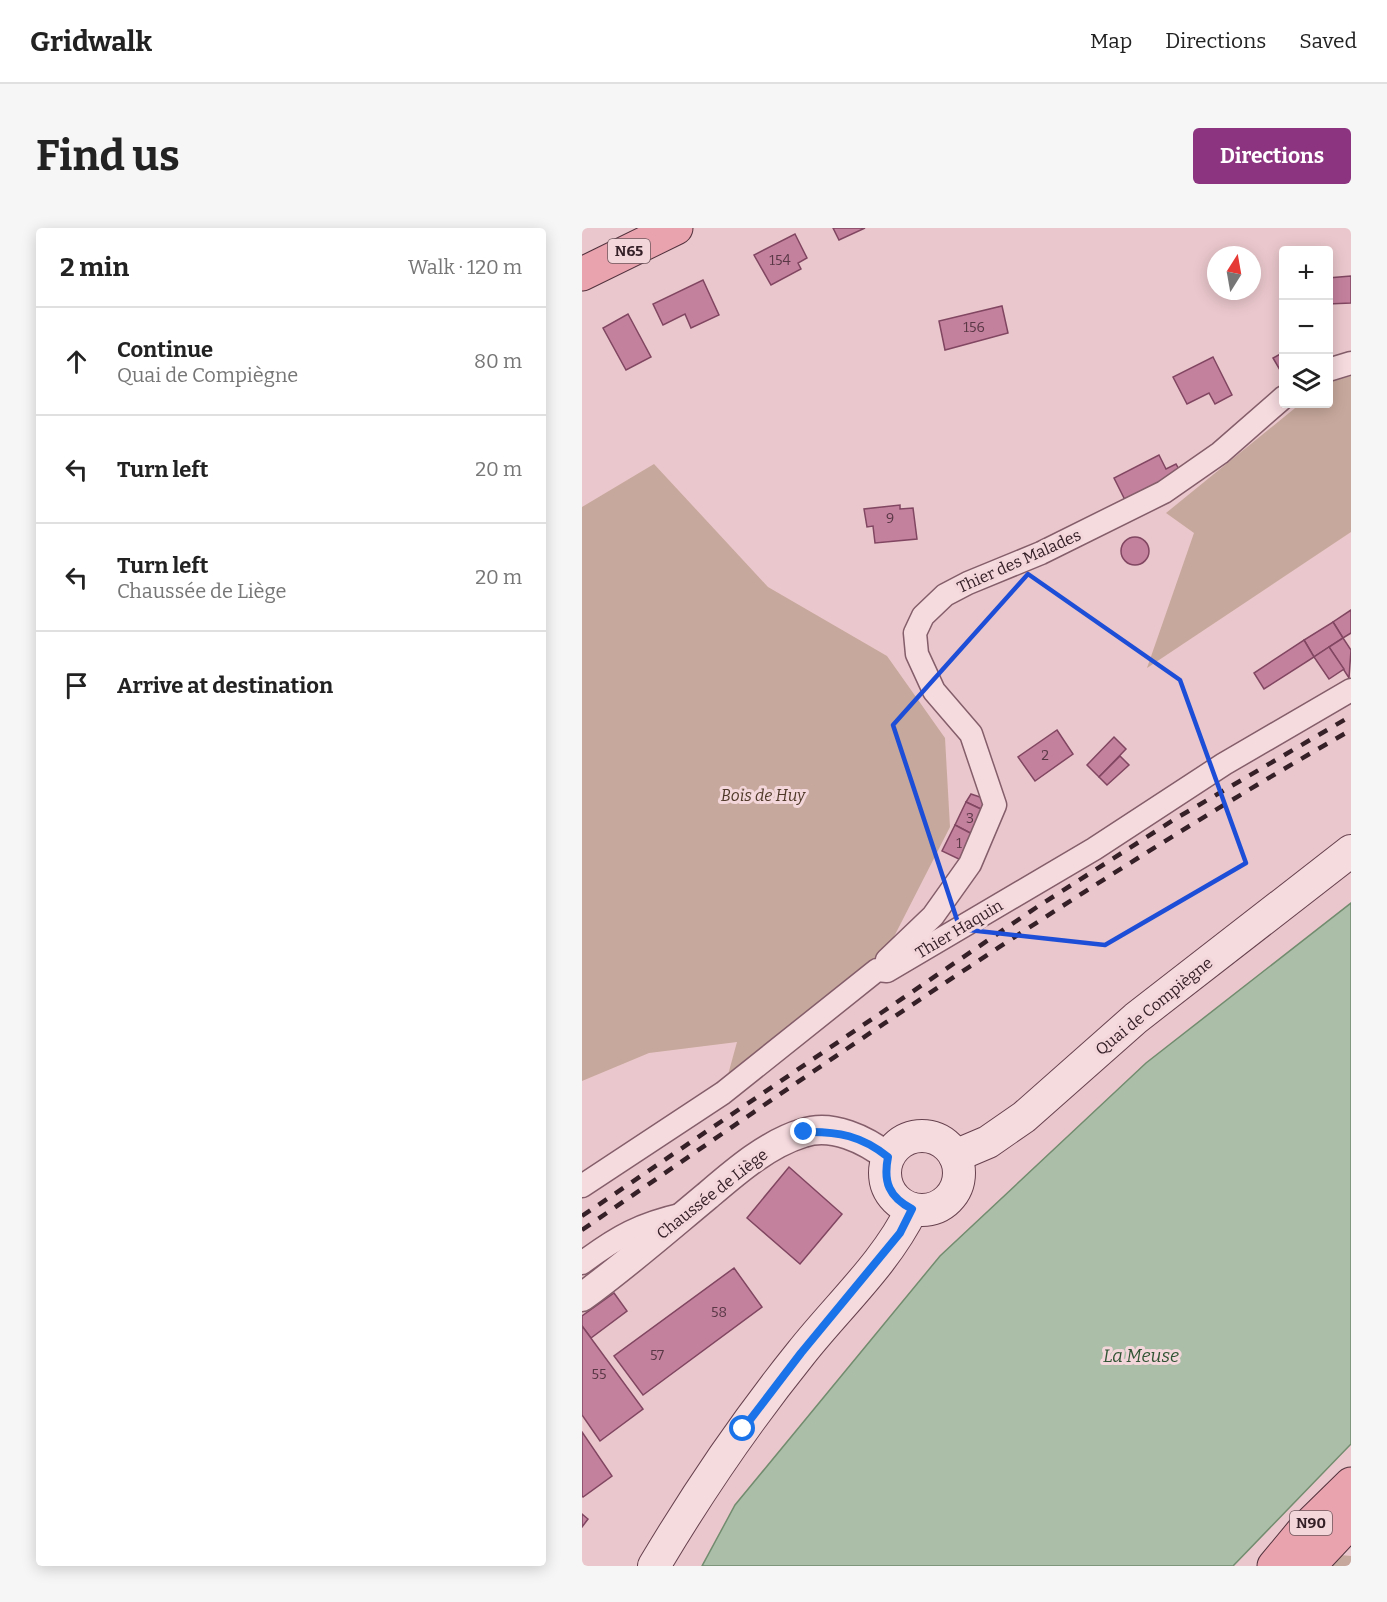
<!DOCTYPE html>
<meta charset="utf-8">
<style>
body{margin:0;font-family:Bitter,serif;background:#f6f6f6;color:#222}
.controls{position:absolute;right:18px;top:18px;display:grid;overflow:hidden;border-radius:6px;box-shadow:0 3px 15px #0003}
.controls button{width:54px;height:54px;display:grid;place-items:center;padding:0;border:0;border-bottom:2px solid #e0e0e0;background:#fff;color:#222;font:30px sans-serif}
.compass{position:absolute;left:625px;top:18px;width:54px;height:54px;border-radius:50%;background:#fff;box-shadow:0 3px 15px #0003;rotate:11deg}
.stop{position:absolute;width:18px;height:18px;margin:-14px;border:4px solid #1a73e8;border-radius:50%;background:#fff}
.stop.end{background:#1a73e8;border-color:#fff;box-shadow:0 2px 6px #0008}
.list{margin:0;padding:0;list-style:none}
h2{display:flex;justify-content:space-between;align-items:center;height:78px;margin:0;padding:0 24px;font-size:26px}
h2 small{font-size:20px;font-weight:400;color:#767676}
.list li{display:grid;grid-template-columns:39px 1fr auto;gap:18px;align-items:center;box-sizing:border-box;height:108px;padding:0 24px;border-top:2px solid #e0e0e0}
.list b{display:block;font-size:22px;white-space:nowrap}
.list p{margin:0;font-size:20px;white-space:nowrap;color:#767676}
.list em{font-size:20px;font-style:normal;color:#767676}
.icon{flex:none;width:33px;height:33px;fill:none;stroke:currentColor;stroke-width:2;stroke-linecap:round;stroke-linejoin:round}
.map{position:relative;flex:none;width:769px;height:1338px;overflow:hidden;border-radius:6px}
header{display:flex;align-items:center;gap:36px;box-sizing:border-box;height:84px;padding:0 30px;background:#fff;border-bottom:2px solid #e0e0e0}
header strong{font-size:28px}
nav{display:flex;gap:33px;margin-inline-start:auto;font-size:21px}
.intro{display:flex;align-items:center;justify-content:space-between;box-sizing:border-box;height:144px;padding:0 36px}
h1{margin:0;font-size:42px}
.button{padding:15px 27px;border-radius:6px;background:#8d3480;color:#fff;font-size:21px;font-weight:700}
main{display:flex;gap:36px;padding:0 36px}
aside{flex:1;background:#fff;border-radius:6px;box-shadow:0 3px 15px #0003}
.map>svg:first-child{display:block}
.green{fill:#c7a89c}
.water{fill:#abbea8;stroke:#728c6f;stroke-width:1.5}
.building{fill:#c4819e;stroke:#814661;stroke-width:1.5}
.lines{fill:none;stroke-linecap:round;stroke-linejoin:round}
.minor-casing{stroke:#845e6a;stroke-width:25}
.tertiary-casing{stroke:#845e6a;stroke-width:31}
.secondary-casing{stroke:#66414e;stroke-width:34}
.primary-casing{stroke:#52323e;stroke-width:35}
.minor{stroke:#f5dade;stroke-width:22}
.tertiary{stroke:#f5dade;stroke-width:28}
.secondary{stroke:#f5dade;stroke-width:32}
.primary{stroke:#e9a3ae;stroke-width:33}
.rail{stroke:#362028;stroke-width:4.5;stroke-dasharray:10 10;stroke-linecap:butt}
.route{stroke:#1a73e8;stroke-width:8}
.marked{fill:none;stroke:#1d4ed8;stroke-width:4.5;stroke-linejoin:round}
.labels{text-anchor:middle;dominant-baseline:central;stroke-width:6;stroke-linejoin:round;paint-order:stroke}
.number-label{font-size:14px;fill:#5a3846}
.shield{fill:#f2d6da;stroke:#6e575d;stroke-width:1.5}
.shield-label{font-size:15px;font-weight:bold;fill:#362028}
.street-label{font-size:16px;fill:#362028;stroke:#f2d6da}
.park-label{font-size:16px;font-style:italic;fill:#503929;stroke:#f2d6da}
.water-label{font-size:18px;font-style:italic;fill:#315434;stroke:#f2d6da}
</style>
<header>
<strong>Gridwalk</strong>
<nav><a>Map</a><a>Directions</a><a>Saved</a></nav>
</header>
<div class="intro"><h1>Find us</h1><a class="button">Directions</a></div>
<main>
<aside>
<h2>2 min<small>Walk · 120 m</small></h2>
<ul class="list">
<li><svg class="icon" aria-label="ahead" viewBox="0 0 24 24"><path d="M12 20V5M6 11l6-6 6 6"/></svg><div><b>Continue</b><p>Quai de Compiègne</p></div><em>80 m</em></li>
<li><svg class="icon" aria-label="left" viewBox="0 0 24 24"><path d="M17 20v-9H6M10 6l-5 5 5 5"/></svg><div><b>Turn left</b></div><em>20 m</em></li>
<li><svg class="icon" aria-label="left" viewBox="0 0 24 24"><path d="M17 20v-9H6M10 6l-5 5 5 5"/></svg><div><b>Turn left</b><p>Chaussée de Liège</p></div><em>20 m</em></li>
<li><svg class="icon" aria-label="arrive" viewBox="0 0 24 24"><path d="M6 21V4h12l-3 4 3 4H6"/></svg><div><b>Arrive at destination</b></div></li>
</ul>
</aside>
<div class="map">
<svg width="769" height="1338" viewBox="0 0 769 1338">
<rect width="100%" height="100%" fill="#eac7cc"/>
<!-- green -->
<g class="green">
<path d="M 769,148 L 769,304 L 565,440 L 612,305 L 584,285 L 718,176 L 746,176 L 748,152 Z"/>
<path d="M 72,236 L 186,359 L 305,428 L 363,510 L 368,599 L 295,742 L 141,865 L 155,814 L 67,825 L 0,853 L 0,279 Z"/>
<path d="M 758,1327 L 769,1328 L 769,1338 L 745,1338 Z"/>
</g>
<!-- water -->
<path class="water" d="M 769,675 L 769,1216 L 651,1338 L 120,1338 L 153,1277 L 358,1028 L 564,835 Z"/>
<!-- building -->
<g class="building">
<path d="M 251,0 L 283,0 L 257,12 Z"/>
<path d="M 213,6 L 225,30 L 216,35 L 219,41 L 189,57 L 172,27 Z"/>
<path d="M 769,48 L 769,75 L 746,76 L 746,50 Z"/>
<path d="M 121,52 L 137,87 L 109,100 L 103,86 L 81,97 L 71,76 Z"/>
<path d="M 420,78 L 426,105 L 363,122 L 357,93 Z"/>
<path d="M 46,86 L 69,129 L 44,142 L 21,100 Z"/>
<path d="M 702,124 L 702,149 L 691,130 Z"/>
<path d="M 631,129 L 650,167 L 633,176 L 627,165 L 605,176 L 591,149 Z"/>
<path d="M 577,227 L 584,241 L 594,236 L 599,245 L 543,272 L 532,250 Z"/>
<path d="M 318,277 L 318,281 L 331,280 L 335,311 L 293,315 L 291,298 L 285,299 L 282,281 Z"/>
<circle cx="553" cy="323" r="14"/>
<path d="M 769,382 L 769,405 L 761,410 L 751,394 Z"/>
<path d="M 751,394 L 761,410 L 732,429 L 722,412 Z"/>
<path d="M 761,410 L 769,422 L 767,450 L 747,419 Z"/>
<path d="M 722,412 L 732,429 L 682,461 L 672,445 Z"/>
<path d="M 747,419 L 762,441 L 747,451 L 732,429 Z"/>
<path d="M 475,502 L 491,526 L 453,553 L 436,529 Z"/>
<path d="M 532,509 L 544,521 L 517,549 L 505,537 Z"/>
<path d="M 538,528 L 547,537 L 525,557 L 517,549 Z"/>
<path d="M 389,566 L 404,571 L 403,583 L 384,574 Z"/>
<path d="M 384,574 L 403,583 L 394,608 L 373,597 Z"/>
<path d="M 373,597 L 394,608 L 381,633 L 360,623 Z"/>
<path d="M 207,939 L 260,986 L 218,1036 L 165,990 Z"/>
<path d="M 152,1040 L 180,1079 L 61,1167 L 32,1128 Z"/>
<path d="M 32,1065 L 45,1083 L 9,1110 L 0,1098 L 0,1088 Z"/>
<path d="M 0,1098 L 61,1181 L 18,1213 L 0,1187 Z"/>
<path d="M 0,1204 L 30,1248 L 1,1269 L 0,1268 Z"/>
<path d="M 0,1286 L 6,1291 L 0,1299 Z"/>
</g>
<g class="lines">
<!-- minor casing -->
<g class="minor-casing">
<g id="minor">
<path d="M 746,142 L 769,135"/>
<path d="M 305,732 L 351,688 L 388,636 L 413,577 L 389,506 L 352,463 L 335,426 L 333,405 L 341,388 L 363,367 L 386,355 L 459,325 L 582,264 L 638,225 L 702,169"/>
<path d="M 0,958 L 141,865 L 295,742 L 305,743 L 512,621 L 642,536 L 769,462"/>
<path d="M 0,1035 C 36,1008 58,996 102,986"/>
</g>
</g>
<!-- tertiary casing -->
<g class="tertiary-casing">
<path id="tertiary" d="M 0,1069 C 43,1038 84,1002 125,968 C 153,944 185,916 221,905 C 250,895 284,912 306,929"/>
</g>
<!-- secondary casing -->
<g class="secondary-casing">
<g id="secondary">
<circle cx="340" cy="945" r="37"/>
<path d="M 373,928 L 406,914 L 442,889 L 554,790 L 769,623"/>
<path d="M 72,1338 C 116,1264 165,1192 219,1125 C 256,1078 304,1035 330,981"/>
</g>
</g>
<!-- primary casing -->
<g class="primary-casing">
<g id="primary">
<path d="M 0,46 L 94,0"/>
<path d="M 692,1338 L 721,1303 L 769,1256"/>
<path d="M 727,1338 L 769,1293"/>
</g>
</g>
<!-- minor -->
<use href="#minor" class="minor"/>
<!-- tertiary -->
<use href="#tertiary" class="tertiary"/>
<!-- secondary -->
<use href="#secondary" class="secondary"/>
<!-- primary -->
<use href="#primary" class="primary"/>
<!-- rail -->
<g class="rail">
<path d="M 0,988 L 455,679 L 593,591 L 769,488"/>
<path d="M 0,1002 C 252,829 503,654 769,502"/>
</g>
</g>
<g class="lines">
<!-- route -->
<path class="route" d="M 161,1201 L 219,1125 L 318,1005 L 330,981 C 307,969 301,954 306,929 C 280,908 256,903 222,904"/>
</g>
<!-- marked area -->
<path class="marked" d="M 446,346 L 598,452 L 664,635 L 523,717 L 378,701 L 311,497 Z"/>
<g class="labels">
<!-- number labels -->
<g class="number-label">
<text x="198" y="32">154</text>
<text x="392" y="99">156</text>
<text x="308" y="290">9</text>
<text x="463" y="527">2</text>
<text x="388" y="590">3</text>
<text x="377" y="615">1</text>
<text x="137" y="1084">58</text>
<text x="75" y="1127">57</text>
<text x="17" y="1146">55</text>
</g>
<!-- shield labels -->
<g class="shield">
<rect x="26" y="11" width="42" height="24" rx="4.5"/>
<rect x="708" y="1283" width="42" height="24" rx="4.5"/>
</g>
<g class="shield-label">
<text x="47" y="23">N65</text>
<text x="729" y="1295">N90</text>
</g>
<!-- street labels -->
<g class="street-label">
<text transform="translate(437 333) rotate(-24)">Thier des Malades</text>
<text transform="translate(377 701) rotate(-31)">Thier Haquin</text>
<text transform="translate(572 778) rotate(-39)">Quai de Compiègne</text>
<text transform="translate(130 966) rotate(-38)">Chaussée de Liège</text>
</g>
<!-- park labels -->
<g class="park-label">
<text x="181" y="567">Bois de Huy</text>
</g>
<!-- water labels -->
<g class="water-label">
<text x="559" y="1128">La Meuse</text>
</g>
</g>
</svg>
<div class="controls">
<button>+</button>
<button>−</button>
<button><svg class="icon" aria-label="layers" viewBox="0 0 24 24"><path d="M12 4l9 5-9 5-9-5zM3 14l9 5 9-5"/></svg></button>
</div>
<svg class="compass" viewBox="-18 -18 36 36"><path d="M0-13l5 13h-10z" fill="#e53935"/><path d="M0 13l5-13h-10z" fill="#767676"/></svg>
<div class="stop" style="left:161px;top:1201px"></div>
<div class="stop end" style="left:222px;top:904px"></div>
</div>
</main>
